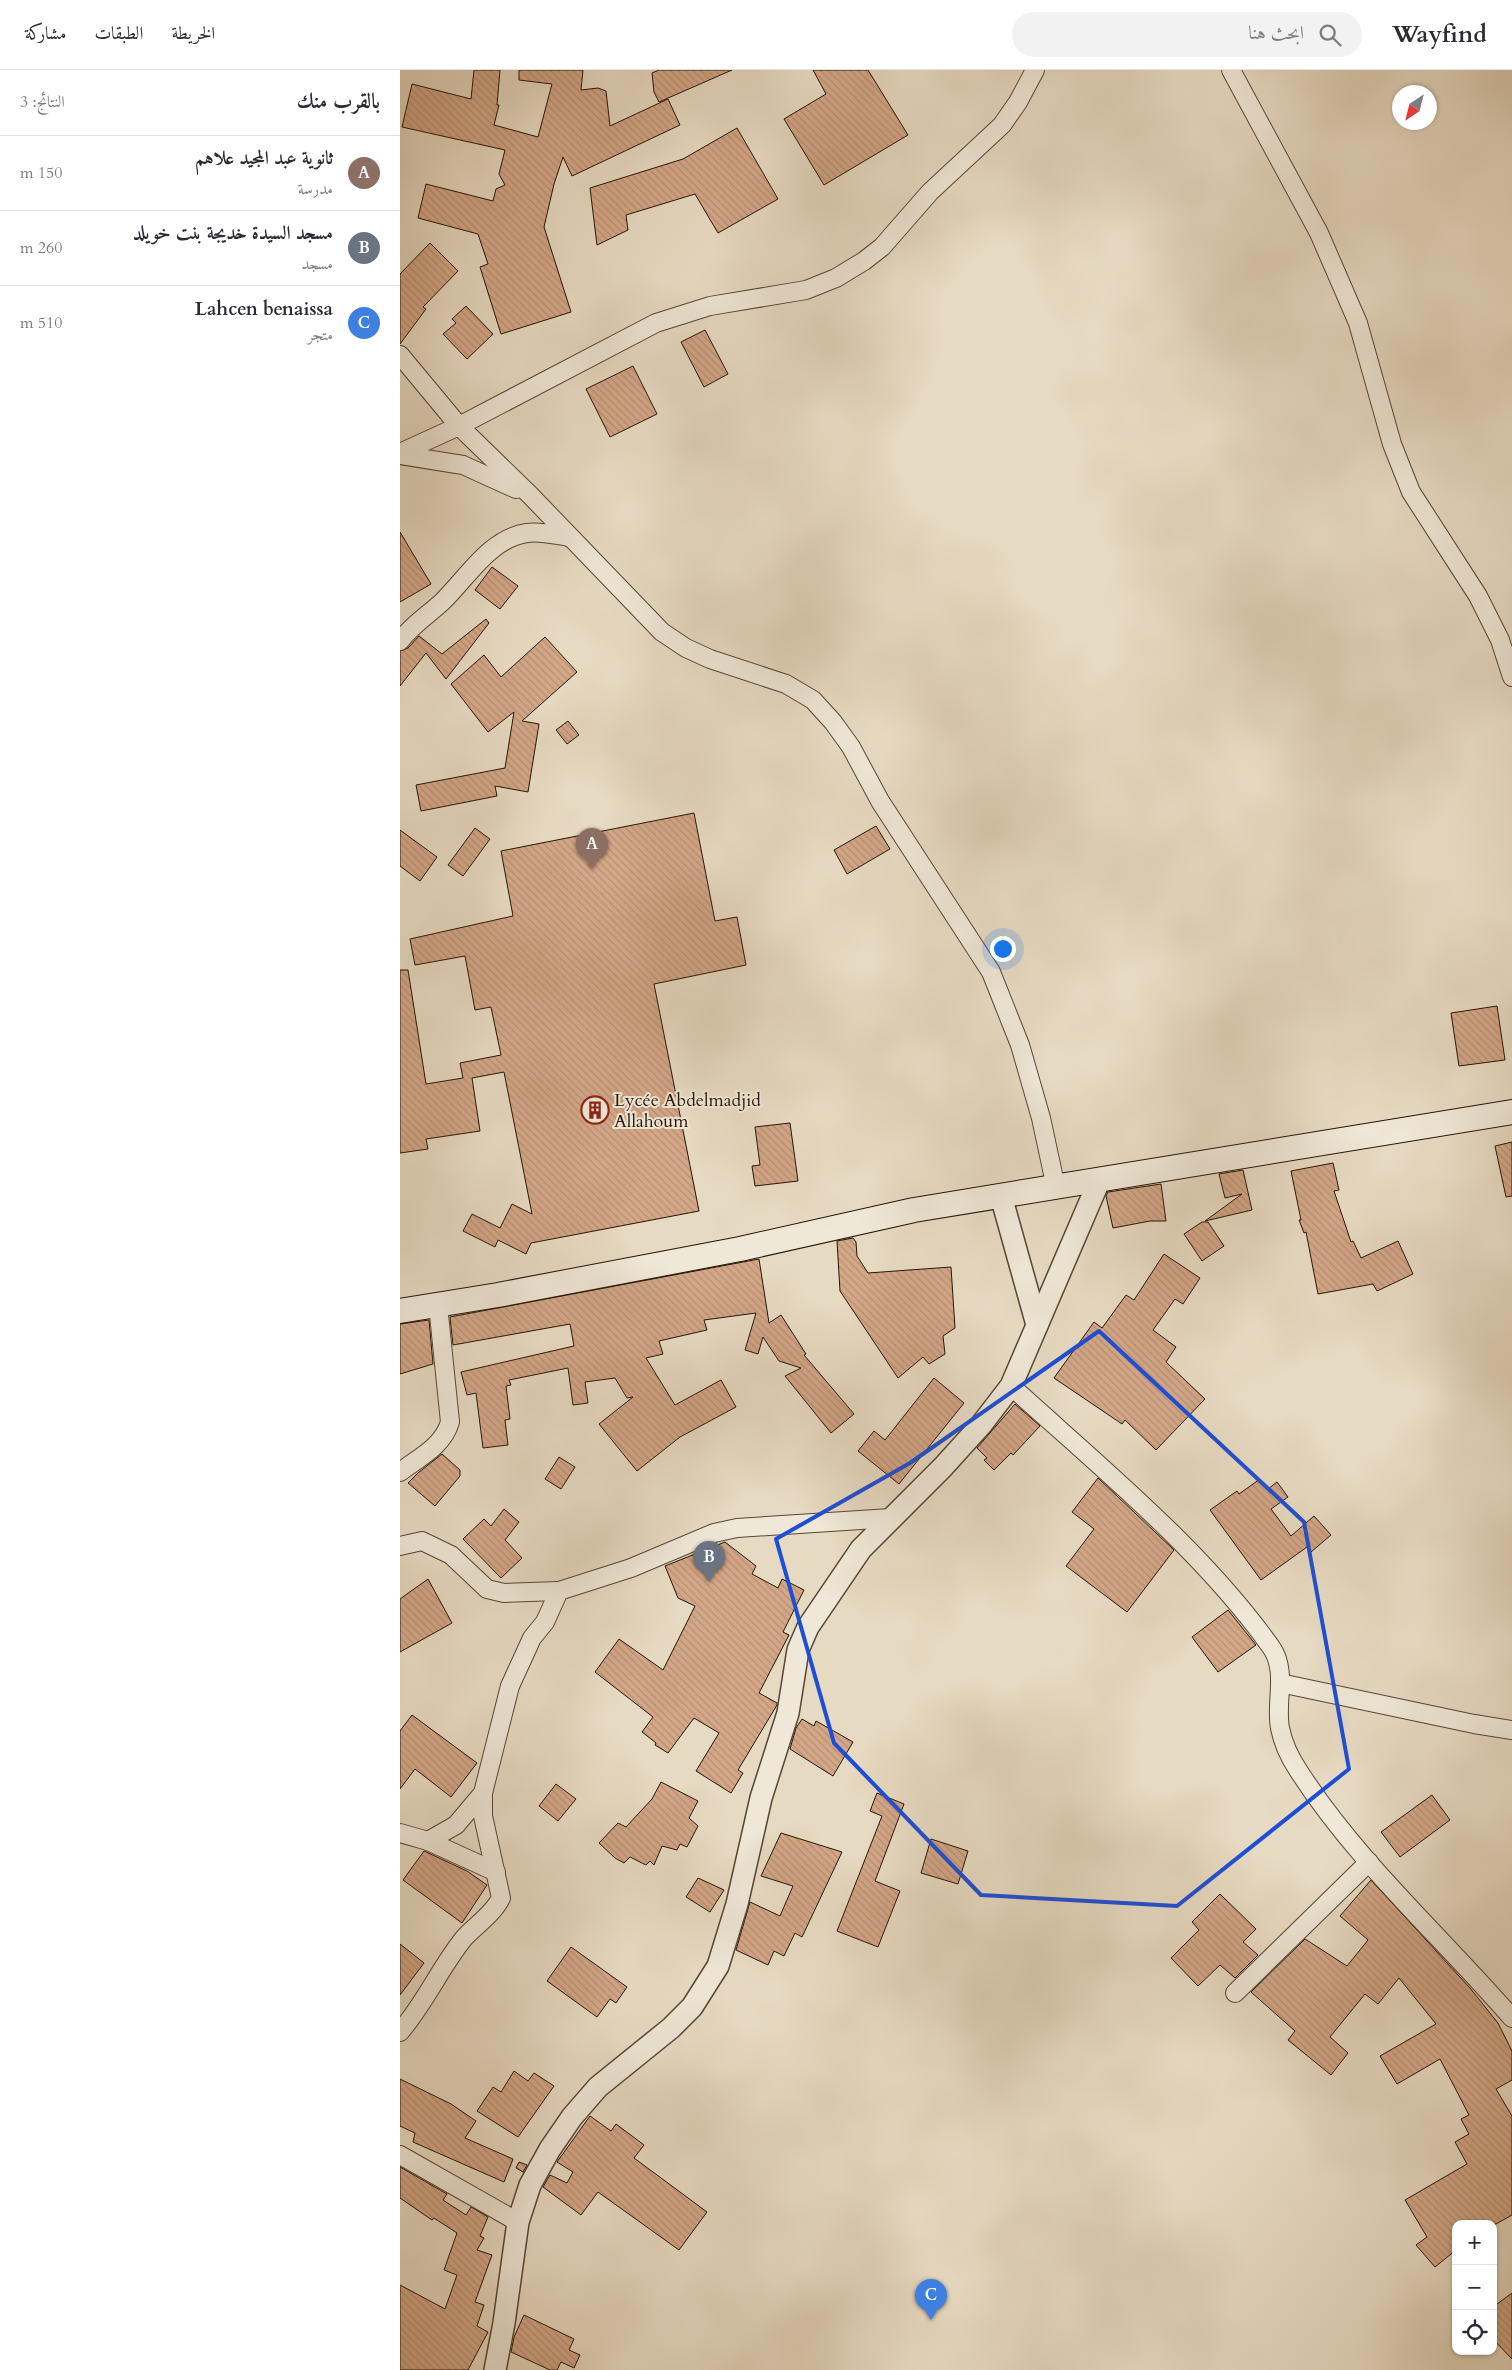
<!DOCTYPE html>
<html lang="ar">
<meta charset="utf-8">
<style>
body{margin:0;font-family:Cardo,Amiri,serif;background:#f2f2f3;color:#2b2b33;direction:rtl}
.controls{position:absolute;right:15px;bottom:15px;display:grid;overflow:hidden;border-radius:10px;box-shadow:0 1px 4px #0004}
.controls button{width:45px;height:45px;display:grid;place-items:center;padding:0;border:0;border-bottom:1px solid #e1e1e2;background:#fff;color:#2b2b33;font:25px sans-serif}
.compass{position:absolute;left:992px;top:15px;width:45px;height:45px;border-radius:50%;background:#fff;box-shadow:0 1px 4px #0004;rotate:215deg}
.you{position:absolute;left:602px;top:878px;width:18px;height:18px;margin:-12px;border:4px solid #fff;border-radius:50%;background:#1a73e8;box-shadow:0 0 0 8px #1a73e833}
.badge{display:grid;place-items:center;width:32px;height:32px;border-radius:50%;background:#8f2418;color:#fff;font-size:16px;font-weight:700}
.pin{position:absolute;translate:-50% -41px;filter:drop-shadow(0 1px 2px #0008)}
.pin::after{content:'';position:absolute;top:26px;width:18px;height:15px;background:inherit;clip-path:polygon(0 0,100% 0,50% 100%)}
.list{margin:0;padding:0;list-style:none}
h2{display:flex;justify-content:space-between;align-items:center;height:65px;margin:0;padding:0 20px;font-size:21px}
h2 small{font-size:16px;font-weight:400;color:#7c7c81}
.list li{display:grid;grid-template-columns:32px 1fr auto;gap:15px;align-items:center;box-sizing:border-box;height:75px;padding:0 20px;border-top:1px solid #e1e1e2}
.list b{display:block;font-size:19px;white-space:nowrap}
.list p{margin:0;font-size:16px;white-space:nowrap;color:#7c7c81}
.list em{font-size:16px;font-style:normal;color:#7c7c81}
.icon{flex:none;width:28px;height:28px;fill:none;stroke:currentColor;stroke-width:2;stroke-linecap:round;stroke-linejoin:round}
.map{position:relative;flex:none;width:1112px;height:2300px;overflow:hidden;direction:ltr}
header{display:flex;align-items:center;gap:30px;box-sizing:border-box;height:70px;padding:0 25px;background:#fff;border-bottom:1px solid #e1e1e2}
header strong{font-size:24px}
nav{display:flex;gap:28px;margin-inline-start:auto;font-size:18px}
.search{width:350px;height:45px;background:#f2f2f3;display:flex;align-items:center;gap:12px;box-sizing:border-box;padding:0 18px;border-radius:28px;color:#7c7c81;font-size:19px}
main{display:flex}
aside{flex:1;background:#fff}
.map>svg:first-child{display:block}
.building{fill:url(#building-back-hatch);stroke:#251405}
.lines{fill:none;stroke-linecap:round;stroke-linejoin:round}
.minor-casing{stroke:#564634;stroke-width:20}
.tertiary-casing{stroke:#564634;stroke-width:24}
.secondary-casing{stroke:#251405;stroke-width:26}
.minor{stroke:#efe7d7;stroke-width:18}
.tertiary{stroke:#efe7d7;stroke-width:21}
.secondary{stroke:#efe7d7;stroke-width:24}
.marked{fill:none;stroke:#1d4ed8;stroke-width:4;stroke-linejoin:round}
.labels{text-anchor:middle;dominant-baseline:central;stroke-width:4;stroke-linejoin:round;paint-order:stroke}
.poi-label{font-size:18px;fill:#251405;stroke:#efe7d7;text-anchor:start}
</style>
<header>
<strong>Wayfind</strong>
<div class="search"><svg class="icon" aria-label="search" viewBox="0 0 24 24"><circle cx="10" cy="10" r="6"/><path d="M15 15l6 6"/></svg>ابحث هنا</div>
<nav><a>الخريطة</a><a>الطبقات</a><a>مشاركة</a></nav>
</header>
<main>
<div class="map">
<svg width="1112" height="2300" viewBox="0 0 1112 2300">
<defs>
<pattern id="building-back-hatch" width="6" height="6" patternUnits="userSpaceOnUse" patternTransform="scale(1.25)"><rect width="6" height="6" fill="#d4a787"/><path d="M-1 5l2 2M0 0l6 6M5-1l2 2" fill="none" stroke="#b68f73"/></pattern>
</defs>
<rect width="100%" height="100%" fill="#e7dac2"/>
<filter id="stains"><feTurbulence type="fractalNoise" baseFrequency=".004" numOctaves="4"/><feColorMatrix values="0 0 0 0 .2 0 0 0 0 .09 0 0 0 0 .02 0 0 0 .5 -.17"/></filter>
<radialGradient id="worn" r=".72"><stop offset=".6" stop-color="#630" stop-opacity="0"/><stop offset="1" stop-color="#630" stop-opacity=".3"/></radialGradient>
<!-- building -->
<g class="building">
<path d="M 74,0 L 100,0 L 97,35 L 99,35 L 94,55 L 138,67 L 152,14 L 119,10 L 119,0 L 183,0 L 181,20 L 198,18 L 206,21 L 210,56 L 268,29 L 280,55 L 172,106 L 163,87 L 154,114 L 144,157 L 171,242 L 101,264 L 80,197 L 88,194 L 78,164 L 18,148 L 26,114 L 93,131 L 96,119 L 105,115 L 99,104 L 105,80 L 2,57 L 12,14 L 71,29 Z"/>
<path d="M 259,0 L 332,0 L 259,32 L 254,22 L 252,3 Z"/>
<path d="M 413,0 L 468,0 L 508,65 L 424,115 L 384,49 L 426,24 Z"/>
<path d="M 337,58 L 378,129 L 318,163 L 295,124 L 226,145 L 228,160 L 197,175 L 190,118 L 283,89 Z"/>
<path d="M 30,173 L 58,201 L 23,237 L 26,239 L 0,274 L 0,204 Z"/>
<path d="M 66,236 L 93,264 L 67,289 L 43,264 L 56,253 L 52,249 Z"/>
<path d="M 305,260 L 328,304 L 304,317 L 281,272 Z"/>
<path d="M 233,296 L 257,344 L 210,367 L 186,319 Z"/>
<path d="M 0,462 L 31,514 L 0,532 Z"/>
<path d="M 92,497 L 118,516 L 100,539 L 75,520 Z"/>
<path d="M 86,549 L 89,553 L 46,609 L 26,583 L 0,616 L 0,581 L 8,578 L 19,566 L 42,584 Z"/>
<path d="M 145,567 L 177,602 L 122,651 L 139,654 L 128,722 L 95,716 L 97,726 L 21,741 L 16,715 L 105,698 L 114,642 L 88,662 L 51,614 L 84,585 L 101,607 Z"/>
<path d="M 168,651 L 179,665 L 167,674 L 156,660 Z"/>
<path d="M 294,743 L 315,851 L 337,847 L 346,895 L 254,914 L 299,1141 L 131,1173 L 126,1184 L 98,1170 L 95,1177 L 63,1161 L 72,1144 L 100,1158 L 112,1134 L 132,1144 L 104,1002 L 72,1008 L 80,1061 L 26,1069 L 28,1079 L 0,1083 L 0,900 L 8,900 L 26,1014 L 63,1008 L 60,993 L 101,985 L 91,937 L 75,940 L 65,886 L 15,895 L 10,869 L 113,846 L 101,781 Z"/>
<path d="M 476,756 L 490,779 L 447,804 L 434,780 Z"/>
<path d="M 75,758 L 90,769 L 63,806 L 48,795 Z"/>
<path d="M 0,760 L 37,787 L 20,811 L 0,796 Z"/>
<path d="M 1097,936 L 1105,990 L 1059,996 L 1051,943 Z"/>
<path d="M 390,1053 L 398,1111 L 355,1116 L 352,1096 L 360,1095 L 355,1057 Z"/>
<path d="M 1112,1072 L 1112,1126 L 1106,1127 L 1095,1076 Z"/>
<path d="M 933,1093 L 939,1120 L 934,1121 L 951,1172 L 953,1171 L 961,1188 L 998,1171 L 1013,1204 L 977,1221 L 973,1214 L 918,1224 L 906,1162 L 904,1163 L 899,1150 L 901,1150 L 891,1101 Z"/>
<path d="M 843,1100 L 852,1140 L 805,1151 L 842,1124 L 825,1128 L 819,1104 Z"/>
<path d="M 761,1114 L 766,1151 L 750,1151 L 713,1158 L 706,1126 L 708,1122 Z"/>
<path d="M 802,1152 L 808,1152 L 824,1176 L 802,1191 L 784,1164 Z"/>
<path d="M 453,1168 L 456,1172 L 457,1186 L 468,1203 L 551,1197 L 555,1258 L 543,1266 L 545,1284 L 529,1294 L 523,1287 L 498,1308 L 440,1221 L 437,1171 Z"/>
<path d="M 764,1184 L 800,1208 L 783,1234 L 775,1229 L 753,1260 L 776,1277 L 766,1292 L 805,1329 L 756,1380 L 725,1350 L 722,1354 L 654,1308 L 694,1252 L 702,1258 L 726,1225 L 734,1230 Z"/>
<path d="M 359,1189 L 369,1253 L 381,1245 L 406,1284 L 404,1285 L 454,1344 L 431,1363 L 385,1306 L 401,1298 L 379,1291 L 363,1267 L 358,1284 L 345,1280 L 356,1243 L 304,1250 L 307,1260 L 259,1271 L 263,1284 L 246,1288 L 275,1335 L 321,1310 L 336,1337 L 280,1367 L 237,1401 L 199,1354 L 233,1327 L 227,1328 L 215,1308 L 185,1312 L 188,1333 L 173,1335 L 168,1298 L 109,1310 L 111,1315 L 106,1316 L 110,1349 L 105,1350 L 108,1375 L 83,1378 L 76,1323 L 67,1325 L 61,1302 L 174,1276 L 170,1254 L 53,1275 L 50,1247 Z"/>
<path d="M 29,1250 L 33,1294 L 0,1304 L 0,1254 Z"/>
<path d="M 534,1308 L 564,1333 L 499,1414 L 458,1381 L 474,1361 L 485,1370 Z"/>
<path d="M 615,1334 L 640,1356 L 613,1385 L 611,1383 L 594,1400 L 584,1390 L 587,1388 L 577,1378 Z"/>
<path d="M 42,1384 L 60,1400 L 60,1406 L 35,1436 L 8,1413 L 18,1403 Z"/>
<path d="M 159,1387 L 175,1397 L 161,1419 L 145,1409 Z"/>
<path d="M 698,1408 L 774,1480 L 727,1542 L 666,1496 L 694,1459 L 672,1442 Z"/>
<path d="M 860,1409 L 868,1419 L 877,1412 L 888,1427 L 871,1439 L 891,1466 L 914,1446 L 931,1465 L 911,1482 L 907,1477 L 861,1510 L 810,1440 L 837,1421 L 839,1424 Z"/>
<path d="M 104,1439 L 119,1452 L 105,1470 L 122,1488 L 101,1508 L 63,1469 L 84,1449 L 91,1456 Z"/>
<path d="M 325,1472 L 356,1496 L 352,1504 L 378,1518 L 382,1509 L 404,1520 L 383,1562 L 389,1565 L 359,1623 L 377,1633 L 377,1635 L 338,1700 L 343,1703 L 331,1723 L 296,1701 L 319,1663 L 294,1648 L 268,1683 L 255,1675 L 256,1673 L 242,1662 L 253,1647 L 195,1602 L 219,1569 L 263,1600 L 295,1536 L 278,1528 L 265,1496 Z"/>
<path d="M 28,1509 L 52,1553 L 0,1582 L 0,1529 Z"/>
<path d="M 828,1540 L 856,1575 L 818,1602 L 792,1567 Z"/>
<path d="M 12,1645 L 77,1693 L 51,1727 L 15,1699 L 0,1719 L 0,1661 Z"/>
<path d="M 402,1649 L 414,1656 L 416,1651 L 453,1672 L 433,1706 L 390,1679 L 396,1658 Z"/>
<path d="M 261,1712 L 298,1731 L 289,1748 L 298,1756 L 287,1777 L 280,1774 L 277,1780 L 262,1776 L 254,1795 L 250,1791 L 246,1795 L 230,1787 L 224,1793 L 215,1788 L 199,1773 L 218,1753 L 226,1757 L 252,1729 Z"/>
<path d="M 156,1714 L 176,1729 L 158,1751 L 139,1736 Z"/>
<path d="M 477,1723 L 504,1734 L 475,1811 L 500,1821 L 478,1877 L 437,1861 L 482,1746 L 470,1741 Z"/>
<path d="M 1032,1725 L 1050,1750 L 1000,1787 L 981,1762 Z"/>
<path d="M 381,1763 L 442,1782 L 402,1867 L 395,1863 L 384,1886 L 374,1881 L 368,1895 L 336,1880 L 350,1832 L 380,1846 L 393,1816 L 361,1806 Z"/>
<path d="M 531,1769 L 568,1781 L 558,1814 L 521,1803 Z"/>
<path d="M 24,1781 L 67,1801 L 87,1815 L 62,1853 L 3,1810 Z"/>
<path d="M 298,1808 L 324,1820 L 310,1842 L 286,1827 Z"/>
<path d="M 971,1810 L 1070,1918 L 1098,1953 L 1112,1981 L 1112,2010 L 1096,2019 L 1112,2046 L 1112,2145 L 1096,2154 L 1056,2154 L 1056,2180 L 1035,2197 L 1016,2175 L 1027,2167 L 1005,2130 L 1067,2094 L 1055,2072 L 1069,2064 L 1061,2049 L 1069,2045 L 1040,1989 L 997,2014 L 980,1986 L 1036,1954 L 999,1908 L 978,1934 L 965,1924 L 930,1967 L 948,1983 L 931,2005 L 888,1970 L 895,1961 L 851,1922 L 905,1869 L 947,1896 L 968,1870 L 940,1846 Z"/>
<path d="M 820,1824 L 856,1859 L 843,1872 L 858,1885 L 835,1908 L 820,1895 L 798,1916 L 771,1888 L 799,1860 L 792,1852 Z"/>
<path d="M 0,1874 L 24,1893 L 0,1925 Z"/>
<path d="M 171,1877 L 227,1917 L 216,1933 L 210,1929 L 197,1947 L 147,1911 Z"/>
<path d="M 114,2001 L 128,2011 L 134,2003 L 154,2016 L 118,2067 L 77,2041 L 93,2017 L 101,2022 Z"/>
<path d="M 0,2009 L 51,2034 L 76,2051 L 65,2068 L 113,2089 L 104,2112 L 13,2072 L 15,2063 L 0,2056 Z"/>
<path d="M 190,2046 L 211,2061 L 216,2054 L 244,2075 L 234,2088 L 307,2142 L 279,2180 L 198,2122 L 181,2145 L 143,2117 L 150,2105 L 167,2113 L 173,2102 L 157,2092 Z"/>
<path d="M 119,2092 L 127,2095 L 123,2102 L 116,2098 Z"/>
<path d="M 0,2097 L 47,2124 L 43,2130 L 66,2145 L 71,2137 L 88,2147 L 80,2166 L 84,2168 L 77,2180 L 92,2185 L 75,2232 L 84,2235 L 77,2256 L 88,2262 L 68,2300 L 0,2300 L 0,2215 L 45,2239 L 57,2205 L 44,2200 L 57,2163 L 34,2148 L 32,2150 L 0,2128 Z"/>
<path d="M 1112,2223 L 1112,2289 L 1093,2269 L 1093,2237 Z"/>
<path d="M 124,2245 L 174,2269 L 169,2280 L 180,2285 L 174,2298 L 161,2292 L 157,2300 L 150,2300 L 111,2282 L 114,2267 Z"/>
</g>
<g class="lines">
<!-- minor casing -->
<g class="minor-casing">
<g id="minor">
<path d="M 831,0 L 919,163 L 958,253 L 992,374 L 1011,422 L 1078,526 L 1100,570 L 1112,607"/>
<path d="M 0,285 L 59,356 L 130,425 L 262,562 L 286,578 L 310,589 L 386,614 L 413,630 L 433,652 L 451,677 L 480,731 L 591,902 L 620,975 L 641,1048 L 656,1118"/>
<path d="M 0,383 L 59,356 L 256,253 L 310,236 L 406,220 L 436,208 L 464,191 L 482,177 L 530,122 L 602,55 L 618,32 L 635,0"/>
<path d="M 0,385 L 63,395 L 116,419"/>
<path d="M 0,571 C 11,556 28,545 42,532 C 67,508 90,468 127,463 C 141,461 155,465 169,467"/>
<path d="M 611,1316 C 700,1397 801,1479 871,1577 C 888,1601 875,1632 880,1658 C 883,1673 890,1688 898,1700 C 957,1792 1041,1866 1112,1948"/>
<path d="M 0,1402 C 20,1387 43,1376 50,1352 L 38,1235"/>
<path d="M 0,1476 L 22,1471 L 51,1485 L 87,1519 L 104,1523 L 159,1521"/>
<path d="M 880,1613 L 1074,1654 L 1112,1660"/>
<path d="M 0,1763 L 28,1771 L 56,1755 L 83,1723 L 110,1616 L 132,1568 L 145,1552 L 159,1521 L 231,1498 L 314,1463 L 337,1458 L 491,1448"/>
<path d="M 28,1771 L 96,1802"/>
<path d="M 835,1923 L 969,1792"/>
<path d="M 0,1962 C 25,1933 40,1898 64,1868 C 76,1855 93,1844 101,1828 L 83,1746 L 83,1723"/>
<path d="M 0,2085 L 118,2152"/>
</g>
</g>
<!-- tertiary casing -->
<g class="tertiary-casing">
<g id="tertiary">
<path d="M 601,1126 L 637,1255"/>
<path d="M 95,2300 L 104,2253 L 118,2152 L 130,2115 L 150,2079 L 172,2047 L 198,2017 L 271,1958 L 292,1937 L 318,1896 L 337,1834 L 361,1728 L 388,1643 L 398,1580 L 408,1557 L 461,1479 L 543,1397 L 581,1355 L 611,1316 L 699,1111"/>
</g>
</g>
<!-- secondary casing -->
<g class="secondary-casing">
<path id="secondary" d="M 0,1241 L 98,1225 L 340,1179 L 514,1140 L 1112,1042"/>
</g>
<!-- minor -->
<use href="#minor" class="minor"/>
<!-- tertiary -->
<use href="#tertiary" class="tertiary"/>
<!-- secondary -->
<use href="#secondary" class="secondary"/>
</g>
<!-- marked area -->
<path class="marked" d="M 699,1261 L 904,1452 L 949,1699 L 777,1836 L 581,1825 L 434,1673 L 376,1469 L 510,1393 Z"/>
<!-- icons -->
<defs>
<g id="building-ring" transform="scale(1.4375)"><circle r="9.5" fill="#efe7d7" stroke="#8f2418" stroke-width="1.5"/><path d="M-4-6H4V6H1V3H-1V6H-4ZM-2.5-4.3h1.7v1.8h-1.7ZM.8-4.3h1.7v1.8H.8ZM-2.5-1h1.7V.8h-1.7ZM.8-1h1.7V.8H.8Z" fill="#8f2418"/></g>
</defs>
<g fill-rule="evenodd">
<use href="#building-ring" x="195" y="1040"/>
</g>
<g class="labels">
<!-- poi labels -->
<g class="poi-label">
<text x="214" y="1030">Lycée Abdelmadjid<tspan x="214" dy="21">Allahoum</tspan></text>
</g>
</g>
<rect width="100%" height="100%" filter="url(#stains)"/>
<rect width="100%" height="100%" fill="url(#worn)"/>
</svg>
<div class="controls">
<button>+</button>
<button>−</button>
<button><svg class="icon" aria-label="locate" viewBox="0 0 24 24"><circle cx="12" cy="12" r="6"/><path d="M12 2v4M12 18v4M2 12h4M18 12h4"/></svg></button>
</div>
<svg class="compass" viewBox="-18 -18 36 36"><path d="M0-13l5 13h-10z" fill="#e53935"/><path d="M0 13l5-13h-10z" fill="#7c7c81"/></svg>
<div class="you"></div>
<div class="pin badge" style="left:192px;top:799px;background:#8d6e63">A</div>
<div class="pin badge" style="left:309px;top:1512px;background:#6b7280">B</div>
<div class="pin badge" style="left:531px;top:2250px;background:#3f7fe0">C</div>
</div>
<aside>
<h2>بالقرب منك<small>النتائج: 3</small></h2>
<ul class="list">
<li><span class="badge" style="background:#8d6e63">A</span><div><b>ثانوية عبد المجيد علاهم</b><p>مدرسة</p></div><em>150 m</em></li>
<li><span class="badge" style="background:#6b7280">B</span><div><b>مسجد السيدة خديجة بنت خويلد</b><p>مسجد</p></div><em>260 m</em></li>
<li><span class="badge" style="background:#3f7fe0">C</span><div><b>Lahcen benaissa</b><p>متجر</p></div><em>510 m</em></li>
</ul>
</aside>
</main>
